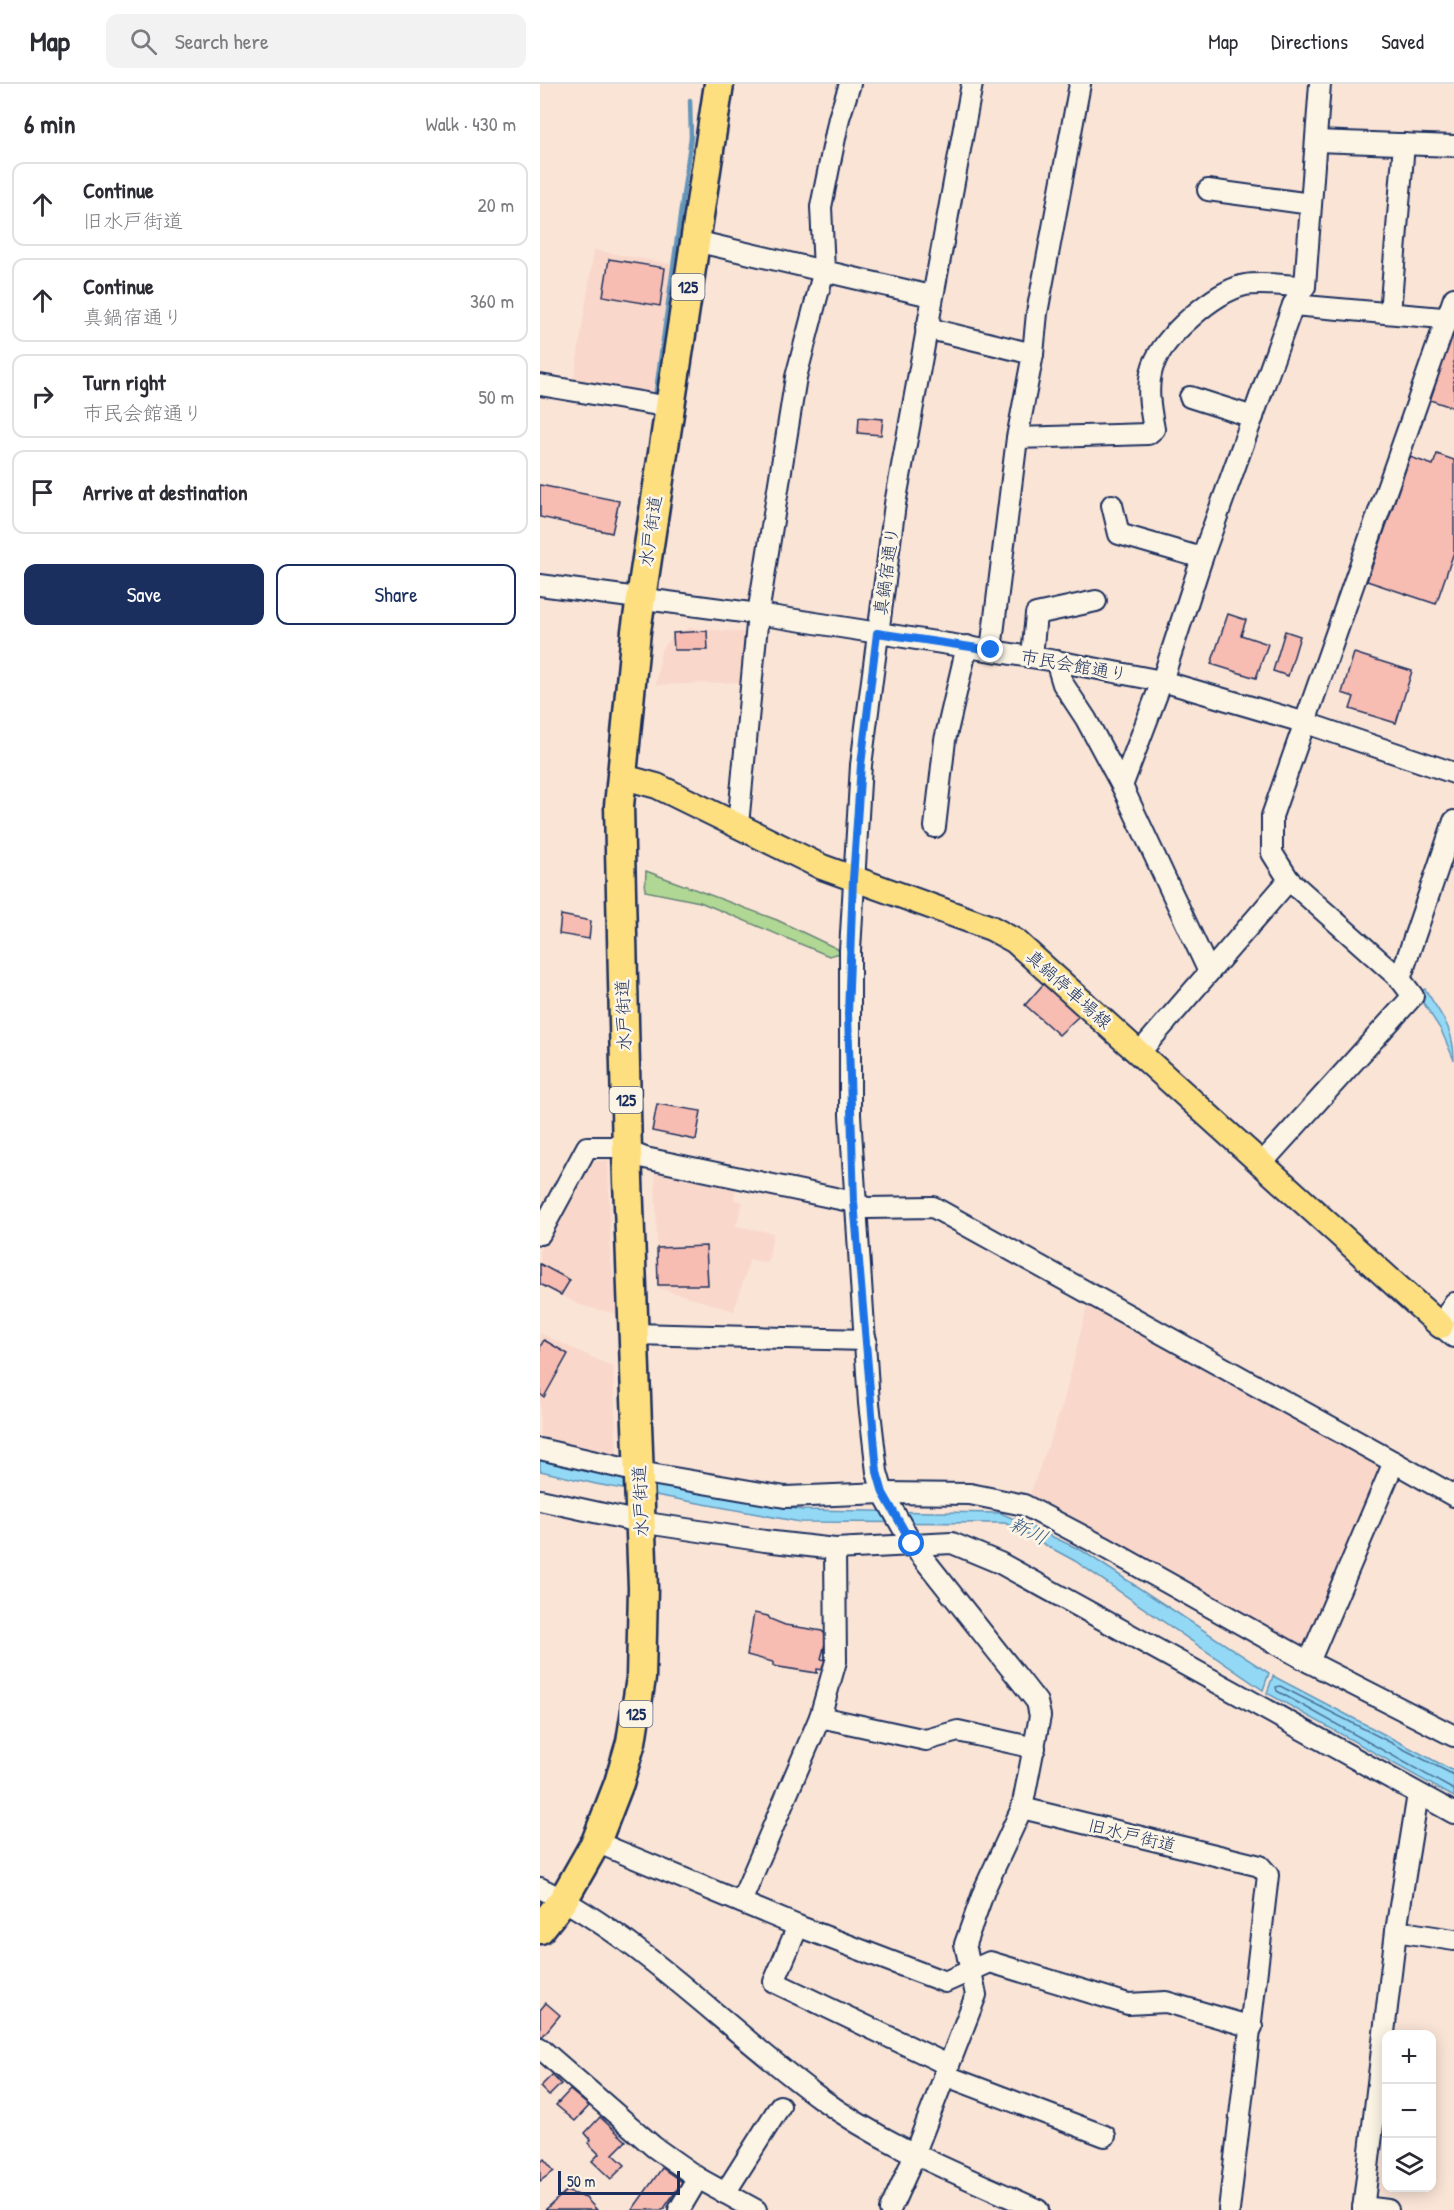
<!DOCTYPE html>
<meta charset="utf-8">
<style>
body{margin:0;font-family:"Patrick Hand","Klee One",sans-serif;background:#f2f2f3;color:#2b2b33}
.controls{position:absolute;right:18px;bottom:18px;display:grid;overflow:hidden;border-radius:12px;box-shadow:0 3px 15px #0003}
.controls button{width:54px;height:54px;display:grid;place-items:center;padding:0;border:0;border-bottom:2px solid #e1e1e2;background:#fff;color:#2b2b33;font:30px sans-serif}
.scale{position:absolute;left:18px;bottom:15px;width:122px;box-sizing:border-box;padding-left:6px;border:3px solid #1b2f5e;border-top:0;font-size:16px;line-height:21px;white-space:nowrap;color:#1b2f5e;-webkit-text-stroke:4px #fcf5e5;paint-order:stroke}
.stop{position:absolute;width:18px;height:18px;margin:-14px;border:4px solid #1a73e8;border-radius:50%;background:#fff}
.stop.end{background:#1a73e8;border-color:#fff;box-shadow:0 2px 6px #0008}
.list{margin:0;padding:0;list-style:none}
h2{display:flex;justify-content:space-between;align-items:center;height:78px;margin:0;padding:0 24px;font-size:26px}
h2 small{font-size:20px;font-weight:400;color:#7c7c81}
.list li{display:grid;grid-template-columns:39px 1fr auto;gap:18px;align-items:center;box-sizing:border-box;height:84px;margin:0 12px 12px;padding:0 12px;border:2px solid #e1e1e2;border-radius:12px}
.list b{display:block;font-size:22px;white-space:nowrap}
.list p{margin:0;font-size:20px;white-space:nowrap;color:#7c7c81}
.list em{font-size:20px;font-style:normal;color:#7c7c81}
.actions{display:flex;gap:12px;padding:18px 24px}
.actions a{flex:1;padding:14px 0;border:2px solid #1b2f5e;border-radius:12px;text-align:center;font-size:21px;color:#1b2f5e}
.actions .main{background:#1b2f5e;color:#fff}
.icon{flex:none;width:33px;height:33px;fill:none;stroke:currentColor;stroke-width:2;stroke-linecap:round;stroke-linejoin:round}
.map{position:relative;flex:none;width:914px;height:2126px;overflow:hidden}
header{display:flex;align-items:center;gap:36px;box-sizing:border-box;height:84px;padding:0 30px;background:#fff;border-bottom:2px solid #e1e1e2}
header strong{font-size:28px}
nav{display:flex;gap:33px;margin-inline-start:auto;font-size:21px}
.search{width:420px;height:54px;background:#f2f2f3;display:flex;align-items:center;gap:15px;box-sizing:border-box;padding:0 21px;border-radius:12px;color:#7c7c81;font-size:22px}
main{display:flex}
aside{flex:1;background:#fff}
.map>svg:first-child{display:block}
.built{fill:#f9d8cb}
.green{fill:#b0d793;stroke:#668378;stroke-width:1.5}
.water{fill:#93d9f5;stroke:#6395b9;stroke-width:1.5}
.lines{fill:none;stroke-linecap:round;stroke-linejoin:round}
.shore{stroke:#4b739a;stroke-width:1.5}
.stream{stroke:#6395b9;stroke-width:4.5}
.building{fill:#f7bcb2;stroke:#1b2f5e;stroke-width:1.5}
.minor-casing{stroke:#1b2f5e;stroke-width:24}
.major-casing{stroke:#1b2f5e;stroke-width:28}
.highway-casing{stroke:#1b2f5e;stroke-width:33}
.minor{stroke:#fcf5e5;stroke-width:20}
.major{stroke:#fedf80;stroke-width:24}
.highway{stroke:#fedf80;stroke-width:28}
.route{stroke:#1a73e8;stroke-width:8}
.labels{text-anchor:middle;dominant-baseline:central;stroke-width:5;stroke-linejoin:round;paint-order:stroke}
.shield{fill:#fcf5e5;stroke:#5e6a86;stroke-width:1.5}
.shield-label{font-size:16px;font-weight:bold;fill:#1b2f5e}
.street-label{font-size:18px;fill:#1b2f5e;stroke:#fcf5e5}
.water-label{font-size:20px;font-style:italic;fill:#395a84;stroke:#fcf5e5}
</style>
<header>
<strong>Map</strong>
<div class="search"><svg class="icon" aria-label="search" viewBox="0 0 24 24"><circle cx="10" cy="10" r="6"/><path d="M15 15l6 6"/></svg>Search here</div>
<nav><a>Map</a><a>Directions</a><a>Saved</a></nav>
</header>
<main>
<aside>
<h2>6 min<small>Walk · 430 m</small></h2>
<ul class="list">
<li><svg class="icon" aria-label="ahead" viewBox="0 0 24 24"><path d="M12 20V5M6 11l6-6 6 6"/></svg><div><b>Continue</b><p>旧水戸街道</p></div><em>20 m</em></li>
<li><svg class="icon" aria-label="ahead" viewBox="0 0 24 24"><path d="M12 20V5M6 11l6-6 6 6"/></svg><div><b>Continue</b><p>真鍋宿通り</p></div><em>360 m</em></li>
<li><svg class="icon" aria-label="right" viewBox="0 0 24 24"><path d="M7 20v-9h11M14 6l5 5-5 5"/></svg><div><b>Turn right</b><p>市民会館通り</p></div><em>50 m</em></li>
<li><svg class="icon" aria-label="arrive" viewBox="0 0 24 24"><path d="M6 21V4h12l-3 4 3 4H6"/></svg><div><b>Arrive at destination</b></div></li>
</ul>
<div class="actions"><a class="main">Save</a><a>Share</a></div>
</aside>
<div class="map">
<svg width="914" height="2126" viewBox="0 0 914 2126">
<rect width="100%" height="100%" fill="#fae4d6"/>
<filter id="ink" filterUnits="userSpaceOnUse"><feTurbulence type="fractalNoise" baseFrequency=".0167" numOctaves="2"/><feDisplacementMap in="SourceGraphic" scale="12" xChannelSelector="R" yChannelSelector="G"/><feConvolveMatrix kernelMatrix="1 2 1 2 8 2 1 2 1" color-interpolation-filters="sRGB"/></filter>
<g filter="url(#ink)">
<!-- built -->
<g class="built">
<path d="M 54,166 L 131,180 L 113,315 L 33,301 Z"/>
<path d="M 149,544 L 212,549 L 207,598 L 116,601 L 121,566 L 132,553 Z"/>
<path d="M 68,1076 L 71,1177 L 77,1211 L 77,1230 L 39,1221 L 0,1201 L 0,1165 L 45,1078 Z"/>
<path d="M 115,1083 L 196,1100 L 194,1116 L 203,1118 L 196,1142 L 233,1149 L 228,1179 L 210,1175 L 194,1227 L 118,1204 Z"/>
<path d="M 550,1210 L 854,1378 L 771,1573 L 489,1413 L 523,1320 Z"/>
<path d="M 0,1249 L 73,1283 L 77,1373 L 0,1352 Z"/>
</g>
<!-- green -->
<path class="green" d="M 106,787 L 237,836 L 304,868 L 289,872 L 160,818 L 105,807 Z"/>
<!-- water -->
<g class="water">
<path d="M 885,905 C 901,931 914,944 914,976 L 901,946 L 877,909 Z"/>
<path d="M 0,1376 L 262,1426 L 461,1429 L 541,1466 L 729,1589 L 723,1606 L 535,1477 L 465,1439 L 260,1438 L 56,1400 L 0,1387 Z"/>
<path d="M 733,1592 L 914,1687 L 914,1713 L 727,1609 Z"/>
</g>
<g class="lines">
<!-- shore -->
<path class="shore" d="M 914,1691 L 740,1602 L 736,1603 L 737,1607 L 914,1706"/>
<!-- stream -->
<path class="stream" d="M 115,314 L 151,53 L 150,16"/>
</g>
<!-- building -->
<g class="building">
<path d="M 69,175 L 125,184 L 120,222 L 63,212 Z"/>
<path d="M 913,247 L 914,247 L 914,324 L 890,316 Z"/>
<path d="M 319,333 L 343,335 L 341,351 L 318,349 Z"/>
<path d="M 897,370 L 914,376 L 914,468 L 896,520 L 827,497 L 870,373 L 893,381 Z"/>
<path d="M 0,401 L 79,417 L 72,449 L 0,433 Z"/>
<path d="M 688,530 L 706,536 L 701,551 L 728,560 L 716,594 L 671,580 Z"/>
<path d="M 167,547 L 168,566 L 134,566 L 133,549 Z"/>
<path d="M 745,547 L 760,552 L 748,592 L 733,587 Z"/>
<path d="M 814,569 L 872,587 L 856,639 L 810,625 L 814,613 L 802,609 Z"/>
<path d="M 21,831 L 51,837 L 49,855 L 19,850 Z"/>
<path d="M 507,896 L 541,930 L 519,951 L 485,921 Z"/>
<path d="M 117,1020 L 161,1027 L 156,1056 L 112,1047 Z"/>
<path d="M 166,1162 L 168,1201 L 118,1201 L 117,1164 Z"/>
<path d="M 0,1180 L 30,1196 L 21,1211 L 0,1200 Z"/>
<path d="M 4,1256 L 28,1270 L 4,1313 L 0,1310 L 0,1263 Z"/>
<path d="M 214,1529 L 228,1532 L 230,1535 L 245,1541 L 282,1547 L 287,1552 L 281,1575 L 285,1576 L 284,1586 L 277,1585 L 277,1589 L 233,1582 L 233,1578 L 207,1571 Z"/>
<path d="M 6,1919 L 20,1931 L 2,1953 L 0,1951 L 0,1926 Z"/>
<path d="M 12,1991 L 21,2000 L 9,2012 L 0,2003 Z"/>
<path d="M 30,2006 L 49,2022 L 35,2037 L 16,2021 Z"/>
<path d="M 60,2033 L 86,2057 L 73,2070 L 85,2081 L 71,2095 L 52,2077 L 59,2070 L 48,2059 L 51,2056 L 45,2049 Z"/>
<path d="M 4,2075 L 14,2087 L 0,2097 L 0,2079 Z"/>
<path d="M 122,2084 L 142,2098 L 123,2126 L 92,2126 Z"/>
<path d="M 26,2107 L 46,2114 L 57,2126 L 5,2126 Z"/>
</g>
<g class="lines">
<!-- minor casing -->
<g class="minor-casing">
<g id="minor">
<path d="M 776,57 L 914,62"/>
<path d="M 668,106 L 771,120"/>
<path d="M 155,157 L 391,212"/>
<path d="M 753,221 L 914,235"/>
<path d="M 850,229 L 864,60"/>
<path d="M 386,244 L 493,270"/>
<path d="M 0,301 L 130,323"/>
<path d="M 650,313 L 713,333"/>
<path d="M 477,354 L 608,350 L 614,345 C 610,324 606,303 613,282 C 624,252 674,208 705,201 C 723,198 746,202 765,202"/>
<path d="M 572,421 L 579,450 L 662,474"/>
<path d="M 0,501 L 218,530 L 516,577 L 622,597 L 766,639 L 914,689"/>
<path d="M 451,566 L 477,354 L 493,270 L 497,229 L 540,0"/>
<path d="M 492,573 L 496,530 L 556,517"/>
<path d="M 516,577 L 523,600 L 546,635 L 582,702 L 669,888"/>
<path d="M 582,702 L 622,597 L 662,474 L 753,221 L 765,202 L 780,0"/>
<path d="M 198,741 L 218,530 L 256,293 L 284,186 L 281,123 L 299,34 L 310,0"/>
<path d="M 395,743 L 405,656 L 427,562"/>
<path d="M 749,796 L 860,895 L 914,737"/>
<path d="M 600,968 L 749,796 L 732,769 L 732,732 L 914,214"/>
<path d="M 721,1080 L 873,912 L 860,895"/>
<path d="M 0,1150 L 47,1063 L 77,1063 L 105,1074 L 314,1118 L 326,1124 L 393,1123 L 854,1378"/>
<path d="M 914,1219 L 901,1242 L 914,1253"/>
<path d="M 94,1250 L 326,1256"/>
<path d="M 0,1365 L 99,1388 L 245,1413 L 343,1409 L 430,1410 L 484,1421 L 562,1462 L 769,1578 L 914,1652"/>
<path d="M 0,1416 L 100,1438 L 225,1457 L 295,1465 L 412,1459 L 460,1479 L 914,1729"/>
<path d="M 769,1578 L 854,1378 L 914,1412"/>
<path d="M 280,1633 L 296,1577 L 295,1465"/>
<path d="M 482,1724 L 720,1782 L 728,1791 L 689,2126"/>
<path d="M 56,1758 L 258,1842 L 405,1898 L 450,1878 L 588,1920 L 626,1918 L 712,1943"/>
<path d="M 0,1804 C 102,1854 188,1947 280,2014 C 345,2062 424,2092 498,2126"/>
<path d="M 201,1818 L 280,1633 L 386,1656 L 418,1647 L 495,1664"/>
<path d="M 258,1842 L 234,1898 L 408,1981"/>
<path d="M 856,1847 L 914,1856"/>
<path d="M 0,1964 L 114,2063 L 158,2094 L 216,2126"/>
<path d="M 404,1991 L 565,2052"/>
<path d="M 185,2109 L 240,2022"/>
<path d="M 823,2123 L 848,2126"/>
<path d="M 139,2126 L 158,2094"/>
<path d="M 350,2126 L 369,2084 L 436,1911 L 425,1860 L 445,1804 L 482,1724 L 500,1632 L 497,1618 L 483,1600 L 372,1460 L 343,1409 L 337,1388 L 329,1319 L 310,1031 L 310,866 L 321,681 L 355,420 L 432,0"/>
<path d="M 823,2126 L 856,1847 L 878,1710"/>
</g>
</g>
<!-- major casing -->
<g class="major-casing">
<path id="major" d="M 80,692 L 117,702 L 282,783 L 451,844 L 475,857 L 901,1242"/>
</g>
<!-- highway casing -->
<g class="highway-casing">
<path id="highway" d="M 0,1845 L 23,1816 L 56,1758 L 79,1699 L 91,1658 L 101,1594 L 103,1504 L 87,1068 L 79,722 L 96,547 L 179,0"/>
</g>
<!-- minor -->
<use href="#minor" class="minor"/>
<!-- major -->
<use href="#major" class="major"/>
<!-- highway -->
<use href="#highway" class="highway"/>
</g>
</g>
<g class="lines" filter="url(#ink)">
<!-- route -->
<path class="route" d="M 372,1460 L 343,1409 L 337,1388 L 314,1118 L 308,930 L 313,795 L 321,681 L 337,549 L 451,566"/>
</g>
<g class="labels">
<!-- shield labels -->
<g class="shield">
<rect x="131.5" y="190" width="33" height="26" rx="4.5"/>
<rect x="69.5" y="1003" width="33" height="26" rx="4.5"/>
<rect x="79.5" y="1617" width="33" height="26" rx="4.5"/>
</g>
<g class="shield-label">
<text x="148" y="203">125</text>
<text x="86" y="1016">125</text>
<text x="96" y="1630">125</text>
</g>
<!-- street labels -->
<g class="street-label">
<text transform="translate(110 447) rotate(-82)">水戸街道</text>
<text transform="translate(346 487) rotate(-82)">真鍋宿通り</text>
<text transform="translate(534 581) rotate(10)">市民会館通り</text>
<text transform="translate(529 905) rotate(42)">真鍋停車場線</text>
<text transform="translate(83 931) rotate(-92)">水戸街道</text>
<text transform="translate(100 1417) rotate(-92)">水戸街道</text>
<text transform="translate(592 1751) rotate(14)">旧水戸街道</text>
</g>
<!-- water labels -->
<g class="water-label">
<text transform="translate(489 1446) rotate(26)">新川</text>
</g>
</g>
</svg>
<div class="controls">
<button>+</button>
<button>−</button>
<button><svg class="icon" aria-label="layers" viewBox="0 0 24 24"><path d="M12 4l9 5-9 5-9-5zM3 14l9 5 9-5"/></svg></button>
</div>
<div class="scale">50 m</div>
<div class="stop" style="left:372px;top:1460px"></div>
<div class="stop end" style="left:451px;top:566px"></div>
</div>
</main>
